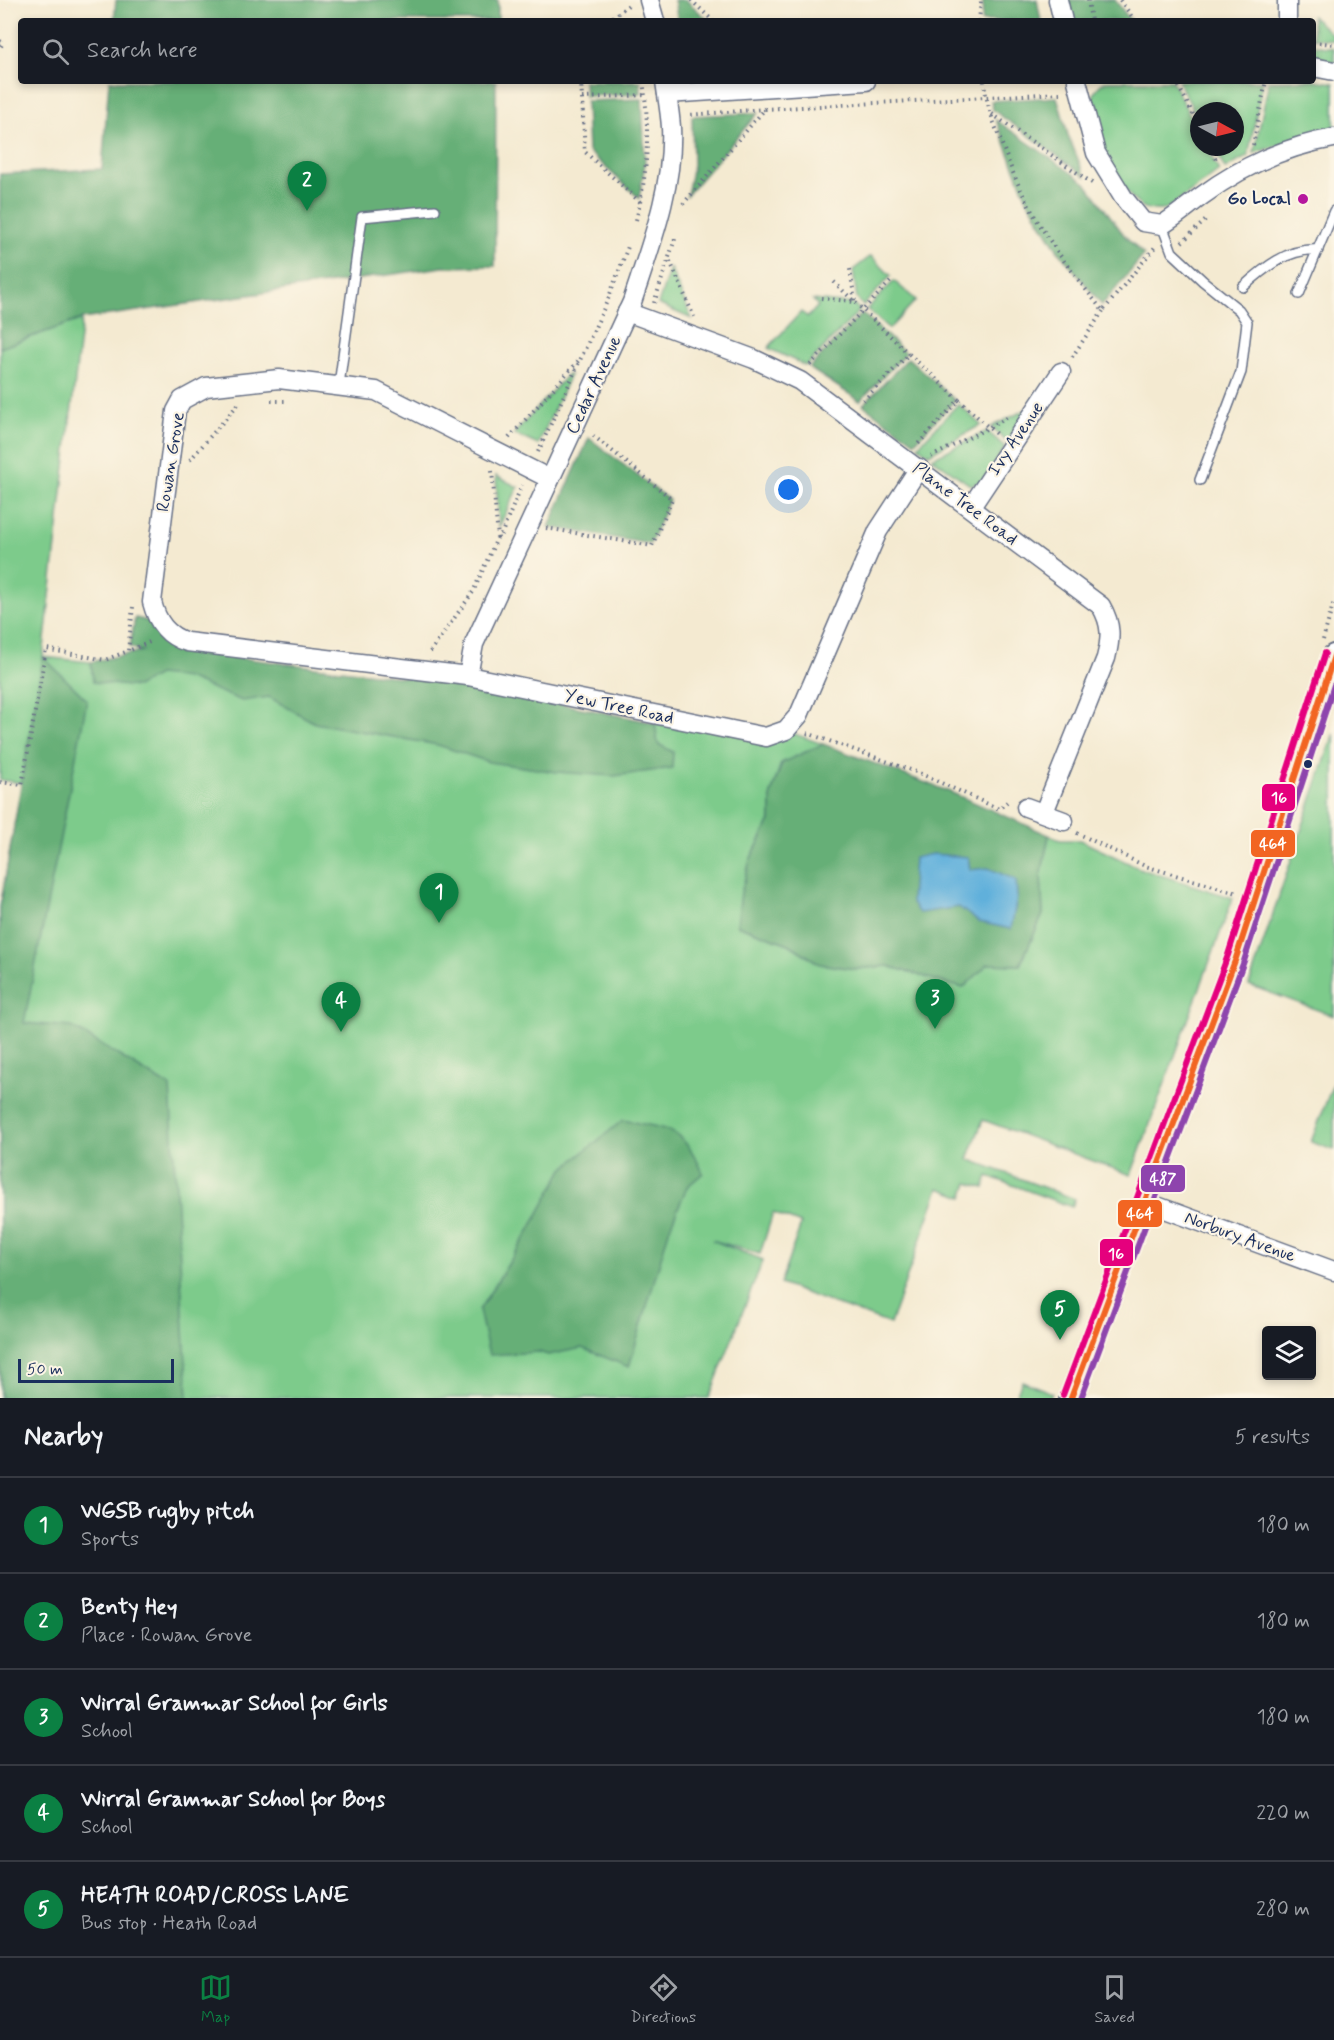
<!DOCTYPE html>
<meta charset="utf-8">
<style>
body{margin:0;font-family:Mynerve,sans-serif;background:#20242c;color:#f1f3f6}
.controls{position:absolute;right:18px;bottom:18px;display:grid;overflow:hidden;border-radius:6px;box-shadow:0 3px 9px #0003}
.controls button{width:54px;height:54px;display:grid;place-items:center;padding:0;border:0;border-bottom:2px solid #363941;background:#171b24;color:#f1f3f6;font:30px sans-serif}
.compass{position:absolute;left:1190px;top:102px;width:54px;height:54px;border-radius:50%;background:#171b24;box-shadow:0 3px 9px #0003;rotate:97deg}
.scale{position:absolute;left:18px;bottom:15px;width:156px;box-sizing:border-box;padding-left:6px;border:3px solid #1b2f5e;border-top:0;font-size:16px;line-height:21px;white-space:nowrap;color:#1b2f5e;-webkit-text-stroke:4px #fcf5e5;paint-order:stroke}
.you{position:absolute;left:789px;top:490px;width:21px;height:21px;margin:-15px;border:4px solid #fff;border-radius:50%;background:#1a73e8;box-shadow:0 0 0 9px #1a73e833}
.badge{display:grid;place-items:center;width:39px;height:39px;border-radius:50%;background:#0b8043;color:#fff;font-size:20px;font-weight:700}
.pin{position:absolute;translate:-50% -50px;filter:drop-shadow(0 2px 3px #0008)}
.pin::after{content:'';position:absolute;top:32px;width:21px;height:18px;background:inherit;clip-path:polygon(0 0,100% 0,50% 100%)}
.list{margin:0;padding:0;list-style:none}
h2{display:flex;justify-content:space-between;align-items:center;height:78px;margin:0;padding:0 24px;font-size:26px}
h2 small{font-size:20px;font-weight:400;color:#9ea1a6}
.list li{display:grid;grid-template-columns:39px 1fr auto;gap:18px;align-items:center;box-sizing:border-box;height:96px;padding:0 24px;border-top:2px solid #363941}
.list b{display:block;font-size:22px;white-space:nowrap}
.list p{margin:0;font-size:20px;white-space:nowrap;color:#9ea1a6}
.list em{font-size:20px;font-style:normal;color:#9ea1a6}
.icon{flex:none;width:33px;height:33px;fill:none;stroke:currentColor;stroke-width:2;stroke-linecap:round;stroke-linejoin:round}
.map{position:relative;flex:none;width:1334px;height:1398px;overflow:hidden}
.search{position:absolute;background:#171b24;box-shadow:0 3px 9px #0003;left:18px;right:18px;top:18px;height:66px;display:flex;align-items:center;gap:15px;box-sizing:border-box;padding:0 21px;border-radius:6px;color:#9ea1a6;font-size:22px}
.sheet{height:558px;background:#171b24}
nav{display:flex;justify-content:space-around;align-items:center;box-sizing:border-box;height:84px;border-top:2px solid #363941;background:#171b24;font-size:16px;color:#9ea1a6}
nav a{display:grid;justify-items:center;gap:3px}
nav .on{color:#0b8043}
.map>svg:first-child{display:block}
.green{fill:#7dcb8b;stroke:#4c7d74;stroke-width:1.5}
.forest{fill:#66af77;stroke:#406f6a;stroke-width:1.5}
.water{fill:#60b0db;stroke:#3e709c;stroke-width:1.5}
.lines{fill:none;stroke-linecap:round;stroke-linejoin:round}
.service-casing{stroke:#677086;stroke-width:12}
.minor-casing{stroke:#677086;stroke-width:21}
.tertiary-casing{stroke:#677086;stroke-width:26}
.path{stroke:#677086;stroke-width:4;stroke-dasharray:1.5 4.5;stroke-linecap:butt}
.service{stroke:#fff;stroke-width:9}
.minor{stroke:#fff;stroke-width:18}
.tertiary{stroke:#fff;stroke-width:22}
.bus-1-casing{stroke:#fcf5e5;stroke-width:10}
.bus-2-casing{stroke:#fcf5e5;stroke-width:10}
.bus-3-casing{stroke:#fcf5e5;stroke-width:10}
.bus-1{stroke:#f26522;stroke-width:6}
.bus-2{stroke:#8e44ad;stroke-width:6}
.bus-3{stroke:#e5007d;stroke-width:6}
.poi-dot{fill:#b5179e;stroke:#fcf5e5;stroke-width:2}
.bus-dot{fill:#1b2f5e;stroke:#fcf5e5;stroke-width:2}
.labels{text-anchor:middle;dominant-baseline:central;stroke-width:4.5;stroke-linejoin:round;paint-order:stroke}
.poi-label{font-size:18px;font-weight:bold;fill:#1b2f5e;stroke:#fcf5e5;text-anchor:end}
.street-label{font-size:18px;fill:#1b2f5e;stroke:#fcf5e5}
.line-badge{stroke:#fcf5e5;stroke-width:2}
.badge-label{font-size:16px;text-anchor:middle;font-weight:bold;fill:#fff}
</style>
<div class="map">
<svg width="1334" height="1398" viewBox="0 0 1334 1398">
<rect width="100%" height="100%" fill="#fcf5e5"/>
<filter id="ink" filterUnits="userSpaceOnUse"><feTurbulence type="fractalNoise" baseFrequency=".0167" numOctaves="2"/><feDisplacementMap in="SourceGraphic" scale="12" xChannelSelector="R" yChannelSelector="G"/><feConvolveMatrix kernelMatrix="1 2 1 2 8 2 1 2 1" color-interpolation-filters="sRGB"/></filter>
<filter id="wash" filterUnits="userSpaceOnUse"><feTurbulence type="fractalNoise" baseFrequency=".008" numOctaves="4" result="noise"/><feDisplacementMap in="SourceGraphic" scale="24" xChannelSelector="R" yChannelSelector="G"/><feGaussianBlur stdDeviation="1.35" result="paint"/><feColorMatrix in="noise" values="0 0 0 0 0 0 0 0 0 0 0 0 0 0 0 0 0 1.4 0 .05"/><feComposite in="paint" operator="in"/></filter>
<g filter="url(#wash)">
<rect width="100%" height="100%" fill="#f4ead1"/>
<!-- green -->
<g class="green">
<path d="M 1312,16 L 1334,36 L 1334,40 L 1313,38 Z"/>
<path d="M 1313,45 L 1334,48 L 1334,63 L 1313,56 Z"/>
<path d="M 1313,80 L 1334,83 L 1334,128 L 1254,153 L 1269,81 Z"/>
<path d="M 1108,81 L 1172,81 L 1199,133 L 1199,147 L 1206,147 L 1219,171 C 1208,179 1171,208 1163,210 C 1154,211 1144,209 1137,203 C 1117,185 1067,93 1108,81 Z"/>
<path d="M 1178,81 L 1263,81 L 1248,156 L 1225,169 L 1213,147 L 1235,147 L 1235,111 L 1199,111 L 1199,120 Z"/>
<path d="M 871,256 L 891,276 L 863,306 L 857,299 L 853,270 Z"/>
<path d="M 670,268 L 692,319 L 658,304 Z"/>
<path d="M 894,281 L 916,300 L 889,329 L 867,309 Z"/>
<path d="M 813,300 L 853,304 L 860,310 L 806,366 L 768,348 L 801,312 L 808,317 L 818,306 Z"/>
<path d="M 82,319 L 43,657 L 91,662 L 142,651 L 130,647 L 135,618 L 153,622 C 168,644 172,649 199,654 L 468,685 L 655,723 L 792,733 L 823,744 L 781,763 L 771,794 L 771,819 L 750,860 L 737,925 L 789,944 L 820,964 L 856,969 L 888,966 L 963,988 L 988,964 L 1020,965 L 1043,914 L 1041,876 L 1049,835 L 1060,840 L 1080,840 L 1141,869 L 1233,898 L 1131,1175 L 983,1120 L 968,1159 L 1075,1199 L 1072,1207 L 988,1176 L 984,1188 L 968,1183 L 963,1197 L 939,1188 L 890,1324 L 780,1284 L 801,1224 L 773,1213 L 760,1254 L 712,1240 L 763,1260 L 709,1398 L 0,1398 L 0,908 L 22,783 L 0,780 L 0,348 Z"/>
<path d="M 567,375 L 570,375 L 538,445 L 514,434 Z"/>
<path d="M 958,404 L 981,425 L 929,454 L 918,446 Z"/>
<path d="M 1031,407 L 1007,442 L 991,427 Z"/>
<path d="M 987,431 L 1005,447 L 983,481 L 970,485 L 932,458 Z"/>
<path d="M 496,476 L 518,487 L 499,527 Z"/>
<path d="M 1334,733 L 1334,1016 L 1249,985 Z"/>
<path d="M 1334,1081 L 1334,1150 L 1311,1142 Z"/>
<path d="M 1022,1381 L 1052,1393 L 1050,1398 L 1015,1398 Z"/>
</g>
<!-- forest -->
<g class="forest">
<path d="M 116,0 L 498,0 L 498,21 L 114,21 Z"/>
<path d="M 674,0 L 686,0 L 709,21 L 678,21 Z"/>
<path d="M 983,0 L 1037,0 L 1041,21 L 982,21 Z"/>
<path d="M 1067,0 L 1115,0 L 1131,21 L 1071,21 Z"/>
<path d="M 109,81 L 496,81 L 495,266 L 443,267 L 82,319 L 0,348 L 0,174 L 102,169 Z"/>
<path d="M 584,81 L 640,81 L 641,94 L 585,96 Z"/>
<path d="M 1057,97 L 1068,135 L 1085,176 L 993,110 L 991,101 Z"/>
<path d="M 642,99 L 645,164 L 639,198 L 588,151 L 586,101 Z"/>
<path d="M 758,113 L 687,195 L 693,165 L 692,116 Z"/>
<path d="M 996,120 L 1086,183 L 1124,235 L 1144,255 L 1102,305 L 1057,249 L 1027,200 Z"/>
<path d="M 862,313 L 906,353 L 860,401 L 809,368 Z"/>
<path d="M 908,358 L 955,400 L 915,442 L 863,405 Z"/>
<path d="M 589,438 L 669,500 L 650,544 L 549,527 Z"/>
<path d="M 135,618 L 153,622 L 168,644 L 181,651 L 468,685 L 655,723 L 658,744 L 673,752 L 672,768 L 614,776 L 557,772 L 489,762 L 438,745 L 315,723 L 269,697 L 242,701 L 187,678 L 158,675 L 137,687 L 93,682 L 91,662 L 142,651 L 130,647 Z"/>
<path d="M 43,657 L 87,700 L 24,1023 L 72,1027 L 170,1087 L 188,1398 L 0,1398 L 0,908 Z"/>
<path d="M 823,744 L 950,792 L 1049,835 L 1041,876 L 1043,914 L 1020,965 L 988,964 L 963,988 L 888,966 L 856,969 L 820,964 L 789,944 L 737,925 L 741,893 L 750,860 L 771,819 L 771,794 L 782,763 Z"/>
<path d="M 623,1120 C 670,1130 682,1126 703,1173 L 687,1187 L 670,1227 L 629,1367 L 582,1348 L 548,1355 L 539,1352 L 489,1355 L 479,1310 L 528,1233 L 563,1169 Z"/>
</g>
<!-- water -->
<path class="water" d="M 932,854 L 968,857 L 970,870 L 988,868 L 1016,880 L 1017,898 L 1011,929 L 979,922 L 959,907 L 919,913 L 911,902 L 914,858 Z"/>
</g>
<g filter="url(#ink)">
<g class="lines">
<!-- service casing -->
<g class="service-casing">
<g id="service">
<path d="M 1162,225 L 1172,252 L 1203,281 L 1239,310 L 1247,322 L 1241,372 L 1200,480"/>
<path d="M 1243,287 C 1264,268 1288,248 1318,250"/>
<path d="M 1299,294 L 1334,211"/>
<path d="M 339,385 L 362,217 L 435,210"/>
</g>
</g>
<!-- minor casing -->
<g class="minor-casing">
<g id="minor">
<path d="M 649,0 L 655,21"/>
<path d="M 1058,0 L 1063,21"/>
<path d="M 1287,21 L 1287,0"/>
<path d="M 1313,67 L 1334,71"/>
<path d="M 1077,81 L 1096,153 L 1123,197 L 1143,222 L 1162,225 C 1177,216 1189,205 1203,195 C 1241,167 1287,146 1334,138"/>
<path d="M 667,94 L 866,81"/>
<path d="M 627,312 L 754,359 L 800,381 L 1101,606 C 1112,625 1111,638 1106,658 L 1044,812"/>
<path d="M 550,479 L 376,391 L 279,379 L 206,387 L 182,400 L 176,411 L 152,602 C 157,622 167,636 187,642 L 468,676 L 766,737 L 786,730 L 799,715 L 878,531 L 919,468"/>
<path d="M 971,507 L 1061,372"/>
<path d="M 468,676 L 474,644 L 632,302 C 650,247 674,186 671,127 C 670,112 667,96 665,81"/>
<path d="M 1026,807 L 1064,821"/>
<path d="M 1146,1202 L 1334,1271"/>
</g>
</g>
<!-- tertiary casing -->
<g class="tertiary-casing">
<path id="tertiary" d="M 1071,1398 L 1236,958 L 1334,656"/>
</g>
<!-- path -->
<g class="path">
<path d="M 691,0 L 713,21"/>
<path d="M 1088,0 L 1091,21"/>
<path d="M 1120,0 L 1135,21"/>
<path d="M 608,21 L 631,3"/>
<path d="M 979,21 L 981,0"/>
<path d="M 0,41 L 3,43 L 0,48"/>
<path d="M 1313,42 L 1334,44"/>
<path d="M 581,81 L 585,152 L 640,202"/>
<path d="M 984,81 C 986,104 995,126 1003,147 C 1028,216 1058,255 1103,311 L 1155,247"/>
<path d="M 1176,81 L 1199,126"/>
<path d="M 582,98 L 645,95"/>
<path d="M 765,109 L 1061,93"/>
<path d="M 992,114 L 1092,183"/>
<path d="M 1253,145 L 1266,81"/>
<path d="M 1210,147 L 1217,162"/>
<path d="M 683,204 L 765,109 L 689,115"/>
<path d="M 636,220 C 648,173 650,128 643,81"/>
<path d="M 1182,242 L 1207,219"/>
<path d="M 670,261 L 694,317"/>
<path d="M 834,282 L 863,310 L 893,279"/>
<path d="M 821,298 L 855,302 L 850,269"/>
<path d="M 654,303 L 675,239"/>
<path d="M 909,354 L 959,400 L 916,446"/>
<path d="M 1072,357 L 1103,311"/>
<path d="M 810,365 L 863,310 L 909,354 L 860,404"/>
<path d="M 959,400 L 998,436"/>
<path d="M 271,401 L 287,401"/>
<path d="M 509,438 L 580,359"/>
<path d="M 538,452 L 609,297 L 629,244"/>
<path d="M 931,457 L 1007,418"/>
<path d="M 190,460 L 240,402"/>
<path d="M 492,471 L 498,538"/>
<path d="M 546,528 L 652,546 L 672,499 L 591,434"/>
<path d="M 501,535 L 522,485"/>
<path d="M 133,607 L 128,651 L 152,641"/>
<path d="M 1323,640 L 1334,601"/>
<path d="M 430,652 L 473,592 L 497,538"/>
<path d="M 807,733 L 919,773 L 999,809 L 1007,802"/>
<path d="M 0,782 L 22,785 L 46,649 L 105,660 L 128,651"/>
<path d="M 1077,833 L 1145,866 L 1237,893"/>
</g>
<!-- service -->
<use href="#service" class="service"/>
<!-- minor -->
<use href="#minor" class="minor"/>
<!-- tertiary -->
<use href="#tertiary" class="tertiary"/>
<!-- bus-1 casing -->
<g class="bus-1-casing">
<path id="bus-1" d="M 1071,1398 L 1236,958 L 1334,656"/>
</g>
<!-- bus-2 casing -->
<g class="bus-2-casing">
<path id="bus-2" d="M 1081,1398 L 1244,961 L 1334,685"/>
</g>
<!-- bus-3 casing -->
<g class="bus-3-casing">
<path id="bus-3" d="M 1063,1395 L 1228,955 L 1325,653"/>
</g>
<!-- bus-1 -->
<use href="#bus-1" class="bus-1"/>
<!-- bus-2 -->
<use href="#bus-2" class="bus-2"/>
<!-- bus-3 -->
<use href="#bus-3" class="bus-3"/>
</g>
</g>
<!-- markers -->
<circle class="poi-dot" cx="1303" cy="199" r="6"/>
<circle class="bus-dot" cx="1308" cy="764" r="5"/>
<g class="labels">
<!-- poi labels -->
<g class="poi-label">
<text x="1291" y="199">Go Local</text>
</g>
<!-- street labels -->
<g class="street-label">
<text transform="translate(594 385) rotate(-65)">Cedar Avenue</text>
<text transform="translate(1016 439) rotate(-56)">Ivy Avenue</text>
<text transform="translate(171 462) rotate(-81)">Rowan Grove</text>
<text transform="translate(965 504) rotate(37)">Plane Tree Road</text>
<text transform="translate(619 707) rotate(12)">Yew Tree Road</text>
<text transform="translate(1240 1237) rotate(20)">Norbury Avenue</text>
</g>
</g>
<g class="line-badge">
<rect x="1261" y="783" width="35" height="29" rx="6" fill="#e5007d"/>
<rect x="1250" y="829" width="46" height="29" rx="6" fill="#f26522"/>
<rect x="1140" y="1164" width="46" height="29" rx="6" fill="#8e44ad"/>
<rect x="1117" y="1199" width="46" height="29" rx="6" fill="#f26522"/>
<rect x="1099" y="1238" width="35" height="29" rx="6" fill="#e5007d"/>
</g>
<g class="badge-label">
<text x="1279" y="803">16</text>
<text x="1273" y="849">464</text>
<text x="1163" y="1184">487</text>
<text x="1140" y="1219">464</text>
<text x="1116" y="1259">16</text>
</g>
</svg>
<div class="controls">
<button><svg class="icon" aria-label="layers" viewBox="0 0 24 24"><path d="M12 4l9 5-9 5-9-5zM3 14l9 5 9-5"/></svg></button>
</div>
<svg class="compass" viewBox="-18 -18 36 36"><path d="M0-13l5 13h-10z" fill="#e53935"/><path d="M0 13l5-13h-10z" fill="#9ea1a6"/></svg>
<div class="scale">50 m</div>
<div class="you"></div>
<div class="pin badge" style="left:439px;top:923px">1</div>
<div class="pin badge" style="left:307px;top:211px">2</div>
<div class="pin badge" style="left:935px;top:1029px">3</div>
<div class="pin badge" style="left:341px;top:1032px">4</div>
<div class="pin badge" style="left:1060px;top:1340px">5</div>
<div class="search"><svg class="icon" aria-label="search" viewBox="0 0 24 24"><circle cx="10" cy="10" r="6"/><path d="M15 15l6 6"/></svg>Search here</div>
</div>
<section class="sheet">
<h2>Nearby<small>5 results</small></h2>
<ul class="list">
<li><span class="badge">1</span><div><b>WGSB rugby pitch</b><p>Sports</p></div><em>180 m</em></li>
<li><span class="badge">2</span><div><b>Benty Hey</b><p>Place · Rowan Grove</p></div><em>180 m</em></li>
<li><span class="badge">3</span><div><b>Wirral Grammar School for Girls</b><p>School</p></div><em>180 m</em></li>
<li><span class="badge">4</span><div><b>Wirral Grammar School for Boys</b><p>School</p></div><em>220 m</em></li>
<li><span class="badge">5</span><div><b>HEATH ROAD/CROSS LANE</b><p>Bus stop · Heath Road</p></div><em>280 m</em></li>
</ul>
</section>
<nav>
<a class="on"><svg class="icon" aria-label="map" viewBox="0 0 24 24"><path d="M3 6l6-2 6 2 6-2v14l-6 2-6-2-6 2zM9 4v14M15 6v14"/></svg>Map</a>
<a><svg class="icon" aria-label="directions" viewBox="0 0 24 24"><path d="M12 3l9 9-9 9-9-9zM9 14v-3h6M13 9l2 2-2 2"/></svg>Directions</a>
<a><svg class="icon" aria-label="saved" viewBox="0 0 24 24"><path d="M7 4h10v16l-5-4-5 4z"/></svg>Saved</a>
</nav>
